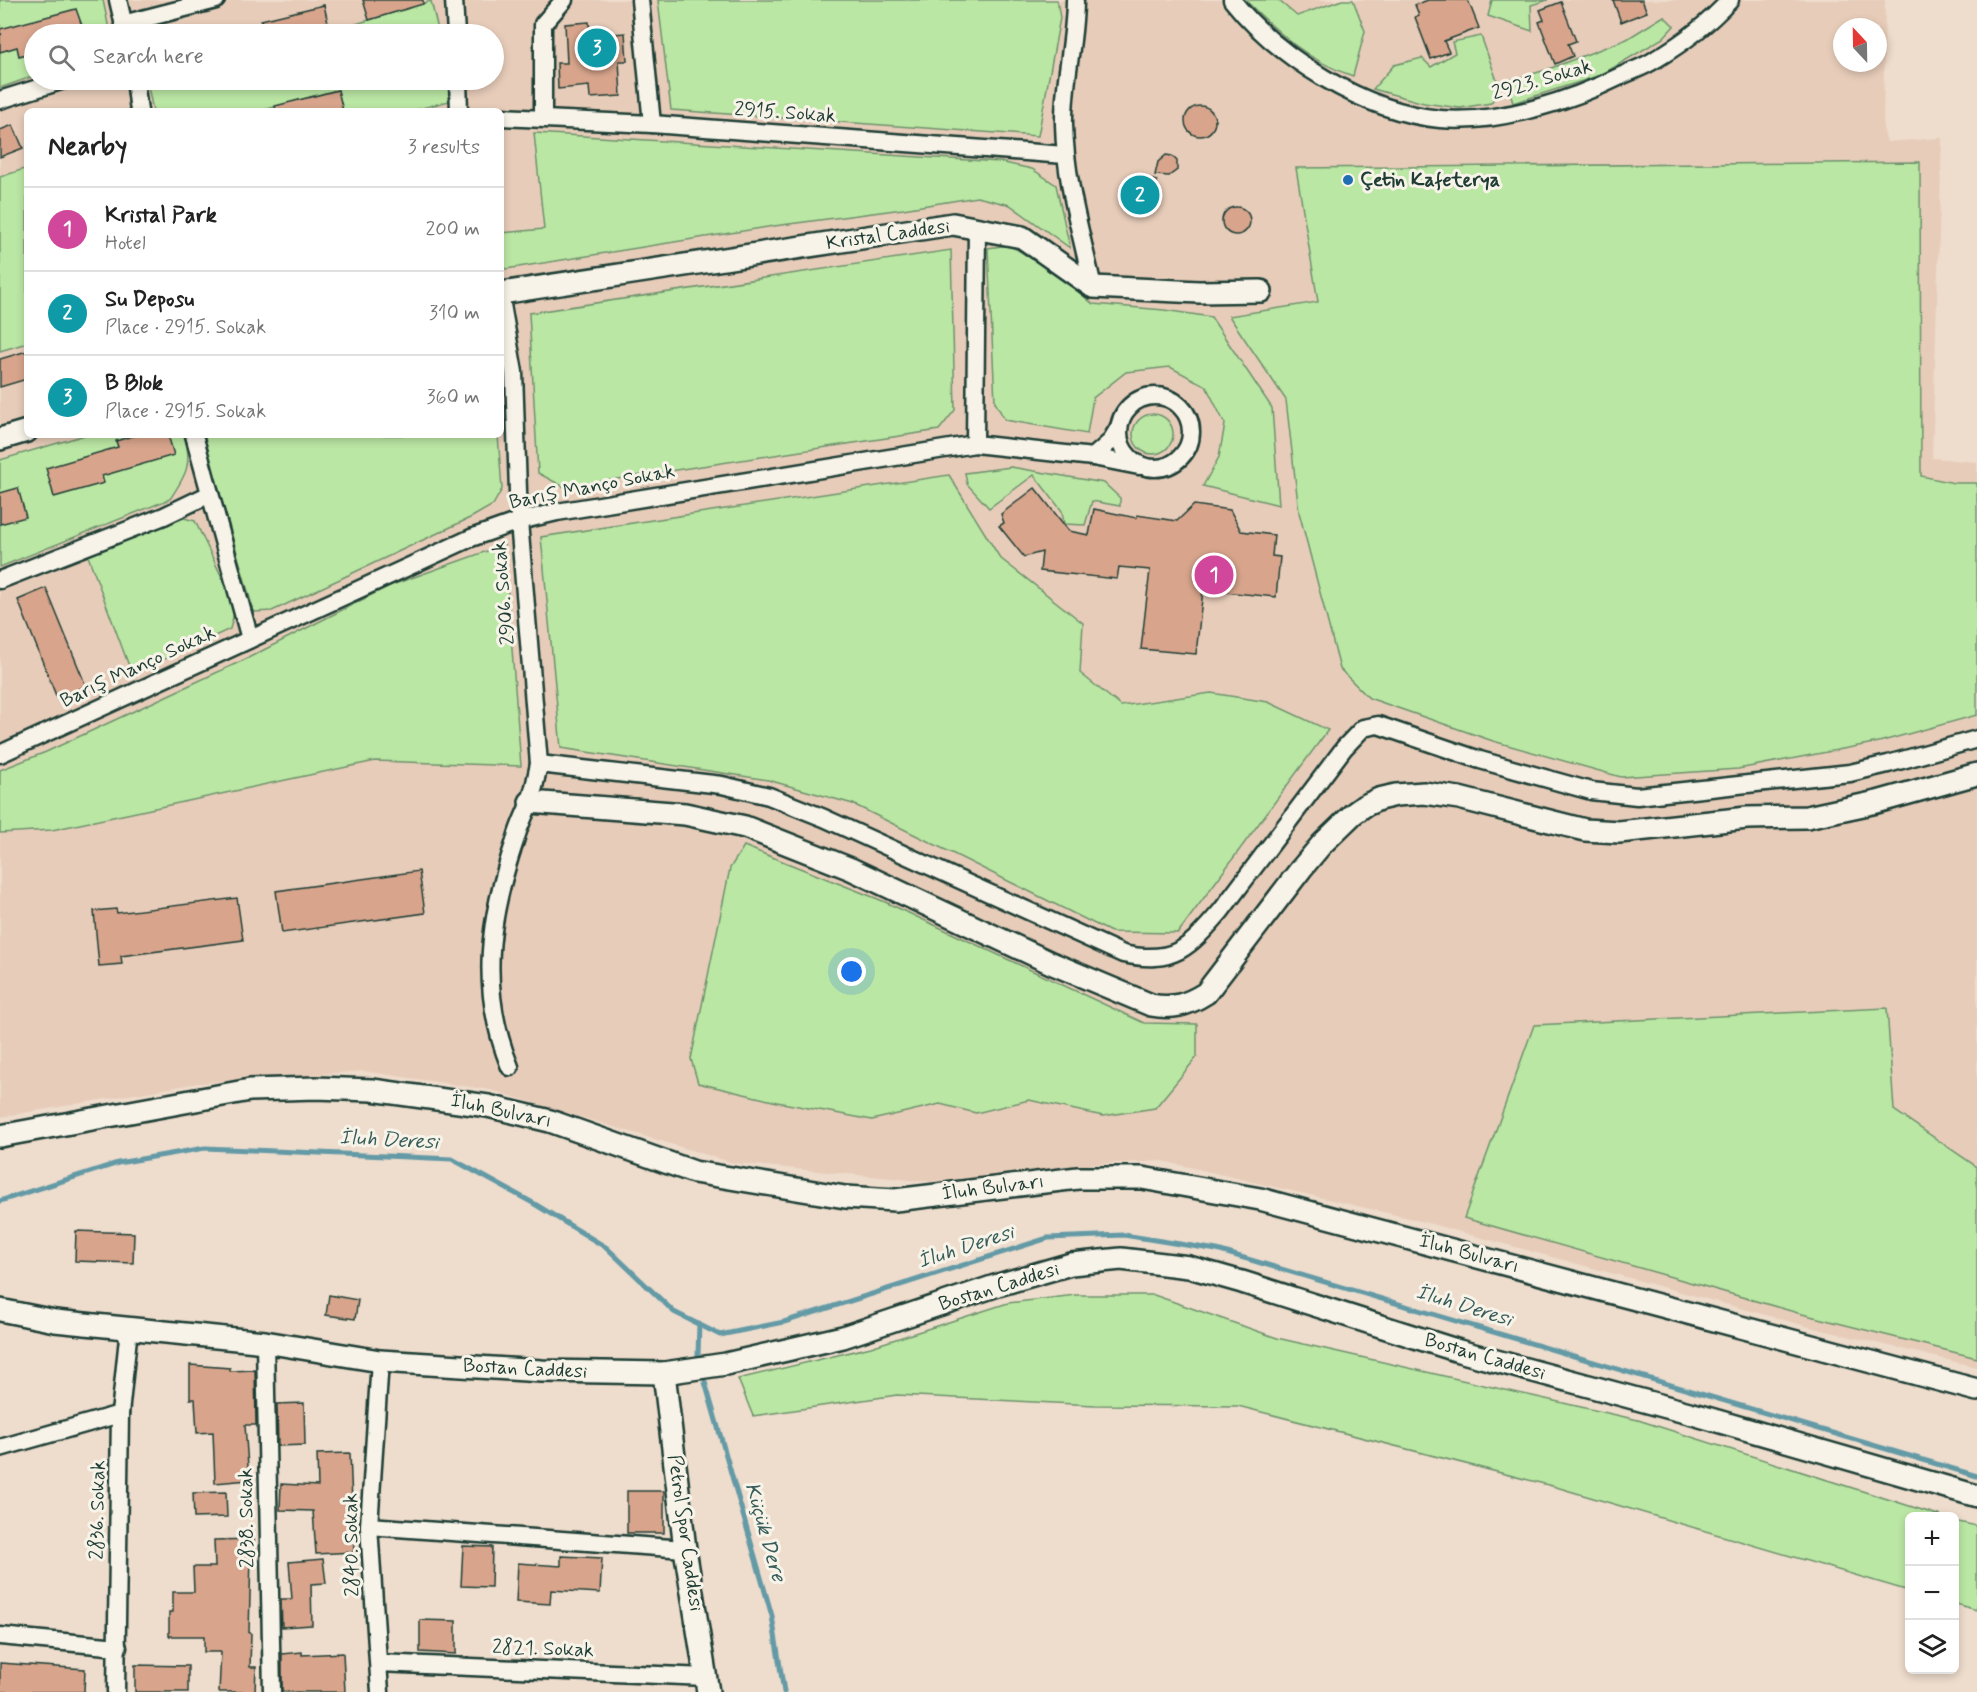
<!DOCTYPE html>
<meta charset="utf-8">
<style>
body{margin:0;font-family:Mynerve,sans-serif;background:#f6f6f6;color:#222}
.controls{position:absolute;right:18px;bottom:18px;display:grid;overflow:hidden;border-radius:9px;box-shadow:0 3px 9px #0003}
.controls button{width:54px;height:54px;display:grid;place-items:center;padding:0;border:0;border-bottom:2px solid #e0e0e0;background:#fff;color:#222;font:30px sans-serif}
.compass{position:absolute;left:1833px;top:18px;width:54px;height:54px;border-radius:50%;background:#fff;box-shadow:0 3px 9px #0003;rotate:338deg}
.you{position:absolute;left:852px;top:972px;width:21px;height:21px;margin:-15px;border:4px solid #fff;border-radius:50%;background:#1a73e8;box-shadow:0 0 0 9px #1a73e833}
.badge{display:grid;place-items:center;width:39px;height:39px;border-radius:50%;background:#1a73e8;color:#fff;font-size:20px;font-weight:700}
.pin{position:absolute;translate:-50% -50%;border:3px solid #fff;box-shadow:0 2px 6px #0006}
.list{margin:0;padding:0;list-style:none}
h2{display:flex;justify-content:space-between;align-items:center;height:78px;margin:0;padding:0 24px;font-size:26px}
h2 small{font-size:20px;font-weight:400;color:#767676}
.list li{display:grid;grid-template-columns:39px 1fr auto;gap:18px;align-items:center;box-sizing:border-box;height:84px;padding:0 24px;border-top:2px solid #e0e0e0}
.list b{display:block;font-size:22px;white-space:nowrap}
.list p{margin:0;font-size:20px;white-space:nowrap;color:#767676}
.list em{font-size:20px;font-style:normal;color:#767676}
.icon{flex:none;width:33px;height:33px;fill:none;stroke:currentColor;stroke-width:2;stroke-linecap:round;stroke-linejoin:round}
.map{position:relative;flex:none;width:1977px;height:1692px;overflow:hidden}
.search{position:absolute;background:#fff;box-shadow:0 3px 9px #0003;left:24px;top:24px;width:480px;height:66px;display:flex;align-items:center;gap:15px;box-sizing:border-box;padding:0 21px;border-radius:33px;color:#767676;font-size:22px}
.panel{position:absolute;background:#fff;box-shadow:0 3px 9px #0003;left:24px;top:108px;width:480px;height:330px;border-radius:9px}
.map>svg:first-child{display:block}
.built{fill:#e7ccb9;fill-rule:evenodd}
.green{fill:#bbe7a4;stroke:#6d926c;stroke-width:1.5}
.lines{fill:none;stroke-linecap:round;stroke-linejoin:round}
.stream{stroke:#639aa6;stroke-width:5}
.building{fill:#d8a58c;stroke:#1f3d34;stroke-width:1.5}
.minor-casing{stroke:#1f3d34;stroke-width:21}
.tertiary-casing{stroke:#1f3d34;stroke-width:26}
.minor{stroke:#f7f3e8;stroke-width:16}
.tertiary{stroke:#f7f3e8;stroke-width:21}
.poi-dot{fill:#1f6fb2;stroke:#f7f3e8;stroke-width:2}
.labels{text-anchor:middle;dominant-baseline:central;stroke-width:6;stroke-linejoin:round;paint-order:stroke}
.street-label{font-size:20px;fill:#1f3d34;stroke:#f7f3e8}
.poi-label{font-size:20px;font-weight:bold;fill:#1f3d34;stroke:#f7f3e8;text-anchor:start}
.water-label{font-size:21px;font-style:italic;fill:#365c5a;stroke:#f7f3e8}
</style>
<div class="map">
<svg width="1977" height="1692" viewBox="0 0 1977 1692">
<rect width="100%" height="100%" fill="#eedccc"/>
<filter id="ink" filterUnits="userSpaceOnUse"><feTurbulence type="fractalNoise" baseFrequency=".0167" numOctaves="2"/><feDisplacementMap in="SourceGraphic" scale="12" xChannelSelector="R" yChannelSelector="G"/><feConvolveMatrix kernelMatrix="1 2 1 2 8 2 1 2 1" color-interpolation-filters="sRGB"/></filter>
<g filter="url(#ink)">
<!-- built -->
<path class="built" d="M 0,0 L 1885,0 L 1883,129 L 1887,142 L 1942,138 L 1932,458 L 1977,462 L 1977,1367 L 1806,1326 L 1409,1218 L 1163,1161 L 1095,1164 L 932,1182 L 734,1163 L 491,1090 L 363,1071 L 199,1083 L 0,1117 ZM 1842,27 L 1878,27 L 1878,63 L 1842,63 ZM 34,34 L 494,34 L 494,80 L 34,80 ZM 27,111 L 501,111 L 501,435 L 27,435 Z"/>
<!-- green -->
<g class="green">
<path d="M 0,0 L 103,0 L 110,34 L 34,34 L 34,76 L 0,88 Z"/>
<path d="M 658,0 L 1057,0 L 1060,18 L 1038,136 L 671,110 Z"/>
<path d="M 1245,0 L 1278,0 L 1297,16 L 1342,0 L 1353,0 L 1365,31 L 1353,76 C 1307,61 1279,33 1245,0 Z"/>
<path d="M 1492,0 L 1548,0 L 1531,5 L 1532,31 L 1488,16 Z"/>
<path d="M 431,1 L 439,34 L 321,34 L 330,32 Z"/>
<path d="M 1664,16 L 1674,26 L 1663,38 L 1601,75 L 1513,103 L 1507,81 L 1546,70 L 1627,39 Z"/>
<path d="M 1481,36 L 1500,89 L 1491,103 L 1460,108 L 1424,103 L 1373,89 L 1394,65 L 1422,58 L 1431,67 L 1455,53 L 1452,42 Z"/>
<path d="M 154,80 L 449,80 L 453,100 L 411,111 L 343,111 L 337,90 L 260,111 L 153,111 L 147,81 Z"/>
<path d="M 534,133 L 1000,162 L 1032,169 L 1056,185 L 1070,248 L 1010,205 L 977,197 L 903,209 L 774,226 L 506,269 L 501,267 L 501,233 L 544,229 Z"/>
<path d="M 1920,162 L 1921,476 L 1954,483 L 1977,483 L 1977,715 L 1879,742 L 1738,769 L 1621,777 L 1493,741 L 1369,698 L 1340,669 L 1299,512 L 1286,400 L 1229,316 L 1318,302 L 1296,168 Z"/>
<path d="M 27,168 L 27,343 L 0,351 L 0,177 Z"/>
<path d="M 1009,245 L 1053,271 L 1093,304 L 1164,310 L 1211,317 L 1272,408 L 1279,505 L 1203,486 L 1219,457 L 1225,424 L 1206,386 L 1170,367 L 1126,372 L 1093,398 L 1087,434 L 1005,420 L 995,402 L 988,248 Z"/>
<path d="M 951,250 L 955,410 L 939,430 L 564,487 L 538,473 L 529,313 Z"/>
<circle cx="1153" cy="434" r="20"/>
<path d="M 85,435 L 184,435 C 193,464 186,475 170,499 L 0,567 L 0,460 Z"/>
<path d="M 203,435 L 498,435 L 502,489 L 493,505 L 472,517 L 272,611 L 254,612 Z"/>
<path d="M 1011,467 L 1104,483 L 1120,498 L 1120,506 L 1092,501 L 1085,525 L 1064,524 L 1062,511 L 1034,475 L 989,508 L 967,484 L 965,473 Z"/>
<path d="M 949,475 L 1000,558 L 1083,623 L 1080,673 L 1121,706 L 1211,693 L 1268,702 L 1328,730 L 1178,933 L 1111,932 L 853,804 L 768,780 L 561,748 L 541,537 Z"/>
<path d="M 184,518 L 195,521 L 228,590 L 234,613 L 230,629 L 132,674 L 88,556 Z"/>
<path d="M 504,545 L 521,766 L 375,761 L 52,830 L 0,833 L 0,770 L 46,752 L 248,658 L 389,586 Z"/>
<path d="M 744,846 L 883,901 L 1144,1023 L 1197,1024 L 1197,1057 L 1155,1108 L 1103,1116 L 1029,1100 L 976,1113 L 940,1104 L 872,1120 L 777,1102 L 698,1083 L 691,1059 L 730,868 Z"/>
<path d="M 1887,1008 L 1894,1110 L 1977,1167 L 1977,1358 L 1798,1313 L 1464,1218 L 1534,1025 Z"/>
<path d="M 1076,1295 L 1154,1295 L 1277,1338 L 1638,1420 L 1941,1516 L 1910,1516 L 1909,1591 L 1556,1487 L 1238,1406 L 1095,1405 L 897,1395 L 753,1416 L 738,1379 L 871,1347 L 1008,1303 Z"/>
<path d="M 1954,1521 L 1977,1526 L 1977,1610 L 1955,1604 Z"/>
</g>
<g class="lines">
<!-- stream -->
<g class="stream">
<path d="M 0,1201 L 118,1163 L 205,1148 L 452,1159 L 533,1203 L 607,1248 L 674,1312 L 720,1335 L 784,1322 L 1048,1238 L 1124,1235 L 1217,1250 L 1977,1476"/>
<path d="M 698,1355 L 699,1324"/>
<path d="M 705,1382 L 772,1616 L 784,1692"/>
</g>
</g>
<!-- building -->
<g class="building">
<path d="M 363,0 L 423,0 L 423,4 L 369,20 Z"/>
<path d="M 1428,0 L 1468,0 L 1479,28 L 1444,41 L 1449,52 L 1431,59 L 1415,17 L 1419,15 L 1415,5 Z"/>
<path d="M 1613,0 L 1642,0 L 1647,12 L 1621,22 Z"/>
<path d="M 1561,2 L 1576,41 L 1568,44 L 1573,56 L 1555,64 L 1539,22 L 1544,20 L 1540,10 Z"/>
<path d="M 324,5 L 330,32 L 321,34 L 265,34 L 261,20 Z"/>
<path d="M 76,9 L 85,34 L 34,34 L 34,52 L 19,56 L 17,47 L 0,52 L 0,35 L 2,34 L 0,34 L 0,29 Z"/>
<path d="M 589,22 L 590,36 L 625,33 L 627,61 L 619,61 L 621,96 L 590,98 L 589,86 L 558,89 L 557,63 L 567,63 L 565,24 Z"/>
<path d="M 338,90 L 343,111 L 276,111 L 275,106 Z"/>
<circle cx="1200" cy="121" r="15"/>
<path d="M 13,125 L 23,148 L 0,157 L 0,130 Z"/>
<path d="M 1166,155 L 1172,156 L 1177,161 L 1177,170 L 1169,176 L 1155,175 L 1158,162 Z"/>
<path d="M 1141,177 L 1157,181 L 1156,197 L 1151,207 L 1141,211 L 1130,208 L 1126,204 L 1123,194 L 1124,188 L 1131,180 Z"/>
<circle cx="1236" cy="221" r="14"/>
<path d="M 27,351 L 27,379 L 0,387 L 0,359 Z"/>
<path d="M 136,435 L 168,435 L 174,455 L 102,476 L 104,483 L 54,497 L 46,468 L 118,447 L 116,441 Z"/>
<path d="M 18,488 L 26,517 L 0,524 L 0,493 Z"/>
<path d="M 1035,488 L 1069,531 L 1089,535 L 1094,509 L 1136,518 L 1137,515 L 1177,521 L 1194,505 L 1230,510 L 1241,531 L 1274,535 L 1272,556 L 1280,557 L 1276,597 L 1203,590 L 1196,654 L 1141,649 L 1150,570 L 1119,567 L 1117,579 L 1040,571 L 1042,552 L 1024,557 L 999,526 L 1004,523 L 1001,514 Z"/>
<path d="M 46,588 L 86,686 L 57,698 L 18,600 Z"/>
<path d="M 419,871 L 425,913 L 282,933 L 276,891 Z"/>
<path d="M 237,898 L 243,940 L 121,956 L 122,964 L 99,966 L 94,911 L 116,909 L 117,913 Z"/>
<path d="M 76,1231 L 134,1233 L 133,1263 L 75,1261 Z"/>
<path d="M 329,1295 L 358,1300 L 355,1319 L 326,1315 Z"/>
<path d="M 190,1365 L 230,1368 L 230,1371 L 255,1370 L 256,1425 L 245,1425 L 249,1480 L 215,1483 L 213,1432 L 197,1433 L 195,1399 L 190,1399 Z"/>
<path d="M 304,1403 L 305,1445 L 278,1446 L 277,1404 Z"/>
<path d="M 350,1453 L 354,1552 L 316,1554 L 313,1511 L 280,1510 L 281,1484 L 318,1486 L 317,1454 Z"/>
<rect x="627" y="1491" width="37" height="42"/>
<path d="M 226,1492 L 227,1517 L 194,1518 L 193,1493 Z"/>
<path d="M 254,1539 L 255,1556 L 251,1556 L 249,1633 L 251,1633 L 250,1667 L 256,1667 L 255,1692 L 219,1692 L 221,1652 L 204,1652 L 204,1636 L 169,1636 L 169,1612 L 173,1612 L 173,1592 L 194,1592 L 193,1567 L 215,1567 L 214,1540 Z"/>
<path d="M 463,1546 L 492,1547 L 491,1587 L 461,1586 Z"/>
<path d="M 561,1556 L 602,1558 L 600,1593 L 551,1590 L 550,1604 L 516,1602 L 518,1563 L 561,1566 Z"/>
<path d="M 323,1559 L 326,1583 L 311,1584 L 312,1625 L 282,1627 L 281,1599 L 292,1599 L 289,1562 Z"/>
<path d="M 420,1620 L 456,1621 L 456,1654 L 420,1652 Z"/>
<path d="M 302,1652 L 302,1655 L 343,1653 L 345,1692 L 282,1692 L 282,1654 Z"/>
<path d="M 0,1663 L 85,1669 L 84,1692 L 0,1692 Z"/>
<path d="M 135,1665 L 188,1666 L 188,1692 L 135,1692 Z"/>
</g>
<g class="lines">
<!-- minor casing -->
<g class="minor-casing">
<g id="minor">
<path d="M 118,0 L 126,34"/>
<path d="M 454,0 L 456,34"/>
<path d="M 640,0 L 652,124"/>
<path d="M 1075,0 C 1075,42 1063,82 1064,124 C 1065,179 1081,233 1093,287"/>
<path d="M 1232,0 C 1278,58 1365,112 1440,119 C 1500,124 1570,101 1623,75 C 1634,70 1646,66 1656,59 C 1683,43 1709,23 1730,0"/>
<path d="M 123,24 L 216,0"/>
<path d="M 135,80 L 139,111"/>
<path d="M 458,80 L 459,111"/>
<path d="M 0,100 L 64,80"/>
<path d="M 501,117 L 652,124 L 1065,155"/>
<path d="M 543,118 L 543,24 L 564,0"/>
<path d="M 501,299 L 514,372 L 519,521 L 539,764 C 536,777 534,791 529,804 C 525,815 519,826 516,838 C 489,917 478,988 510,1067"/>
<circle cx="1155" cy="432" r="36"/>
<path d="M 1119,427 L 1110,442 L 1093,457 L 1139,466"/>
<path d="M 194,435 L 250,639"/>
<path d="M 975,444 L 977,227"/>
<path d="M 0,580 L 164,516 L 210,494"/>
<path d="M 0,754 L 471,538 L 519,521 L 557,512 L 975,444 L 1093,457"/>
<path d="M 539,764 L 722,785 L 769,796 L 824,818 L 1123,954 C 1174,965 1189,948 1221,911 L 1344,748 L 1363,728 L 1378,725 L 1480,760 L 1591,791 L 1637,796 L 1850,773 L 1888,764 L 1977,739"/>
<path d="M 265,1342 L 272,1692"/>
<path d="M 0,1448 L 120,1414"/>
<path d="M 369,1526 L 685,1549"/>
<path d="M 0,1636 L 118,1647"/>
<path d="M 379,1663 L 706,1677"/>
<path d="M 116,1692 L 120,1414 L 129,1328"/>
<path d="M 380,1692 L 369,1526 L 380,1361"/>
</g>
</g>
<!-- tertiary casing -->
<g class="tertiary-casing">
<g id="tertiary">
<path d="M 501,293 L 953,224 L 1022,237 L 1093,287 L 1199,292 L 1261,291"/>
<path d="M 0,439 L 27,431"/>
<path d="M 530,802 L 685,814 L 745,827 L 851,869 L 1051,963 L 1151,1005 C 1173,1009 1187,1005 1206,993 L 1301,869 L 1322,844 L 1353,814 L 1364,806 L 1379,799 L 1396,795 L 1424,793 L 1459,798 L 1585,830 L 1619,832 L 1747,818 L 1807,817 L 1877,802 L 1977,774"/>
<path d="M 0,1136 L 250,1090 L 316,1088 L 372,1090 L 488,1106 L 550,1121 L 694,1172 L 845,1197 L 895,1200 L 1078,1178 L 1142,1178 L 1260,1199 L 1977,1390"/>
<path d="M 0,1310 L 55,1321 L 265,1342 L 380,1361 L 542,1371 L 664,1373 L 726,1364 L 843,1337 L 998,1285 L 1071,1264 L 1121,1259 L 1189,1267 L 1242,1282 L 1459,1351 L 1700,1416 L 1977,1496"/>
<path d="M 664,1373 L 685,1549 L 708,1692"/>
</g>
</g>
<!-- minor -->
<use href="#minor" class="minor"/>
<!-- tertiary -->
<use href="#tertiary" class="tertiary"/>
</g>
</g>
<!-- markers -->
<circle class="poi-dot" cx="1348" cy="180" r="6"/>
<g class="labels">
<!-- street labels -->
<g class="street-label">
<text transform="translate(1542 80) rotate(-16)">2923. Sokak</text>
<text transform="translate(785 113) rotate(4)">2915. Sokak</text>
<text transform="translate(888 235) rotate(-8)">Kristal Caddesi</text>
<text transform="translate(592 487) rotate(-11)">Barış Manço Sokak</text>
<text transform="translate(504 593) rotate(-95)">2906. Sokak</text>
<text transform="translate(138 667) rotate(-25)">Barış Manço Sokak</text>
<text transform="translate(501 1111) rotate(12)">İluh Bulvarı</text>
<text transform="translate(993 1188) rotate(-7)">İluh Bulvarı</text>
<text transform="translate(1469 1254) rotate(15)">İluh Bulvarı</text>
<text transform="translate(999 1287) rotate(-17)">Bostan Caddesi</text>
<text transform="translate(1485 1357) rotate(16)">Bostan Caddesi</text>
<text transform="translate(525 1369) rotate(3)">Bostan Caddesi</text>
<text transform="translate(98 1510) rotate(-89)">2836. Sokak</text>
<text transform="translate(247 1518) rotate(-91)">2838. Sokak</text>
<text transform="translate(685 1533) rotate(82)">Petrol Spor Caddesi</text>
<text transform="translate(352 1545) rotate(-91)">2840. Sokak</text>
<text transform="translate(543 1649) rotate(2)">2821. Sokak</text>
</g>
<!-- poi labels -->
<g class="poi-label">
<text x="1360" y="180">Çetin Kafeterya</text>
</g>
<!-- water labels -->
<g class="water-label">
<text transform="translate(389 1140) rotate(3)">İluh Deresi</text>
<text transform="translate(966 1247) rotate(-18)">İluh Deresi</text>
<text transform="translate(1464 1306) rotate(17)">İluh Deresi</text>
<text transform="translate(765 1532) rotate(74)">Küçük Dere</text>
</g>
</g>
</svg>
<div class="controls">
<button>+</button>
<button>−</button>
<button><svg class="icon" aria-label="layers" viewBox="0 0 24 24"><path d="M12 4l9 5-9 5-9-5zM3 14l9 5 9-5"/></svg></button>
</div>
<svg class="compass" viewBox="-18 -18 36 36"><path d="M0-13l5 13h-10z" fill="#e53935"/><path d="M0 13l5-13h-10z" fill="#767676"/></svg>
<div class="you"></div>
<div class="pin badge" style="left:1214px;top:575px;background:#d1479c">1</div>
<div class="pin badge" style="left:1140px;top:195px;background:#0f9aa8">2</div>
<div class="pin badge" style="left:597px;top:48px;background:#0f9aa8">3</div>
<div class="search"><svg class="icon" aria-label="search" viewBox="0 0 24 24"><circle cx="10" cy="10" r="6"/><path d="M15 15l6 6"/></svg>Search here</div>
<section class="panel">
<h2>Nearby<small>3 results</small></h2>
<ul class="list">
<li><span class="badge" style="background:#d1479c">1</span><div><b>Kristal Park</b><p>Hotel</p></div><em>200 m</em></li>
<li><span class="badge" style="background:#0f9aa8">2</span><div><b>Su Deposu</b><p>Place · 2915. Sokak</p></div><em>310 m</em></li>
<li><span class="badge" style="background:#0f9aa8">3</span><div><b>B Blok</b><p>Place · 2915. Sokak</p></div><em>360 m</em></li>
</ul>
</section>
</div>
